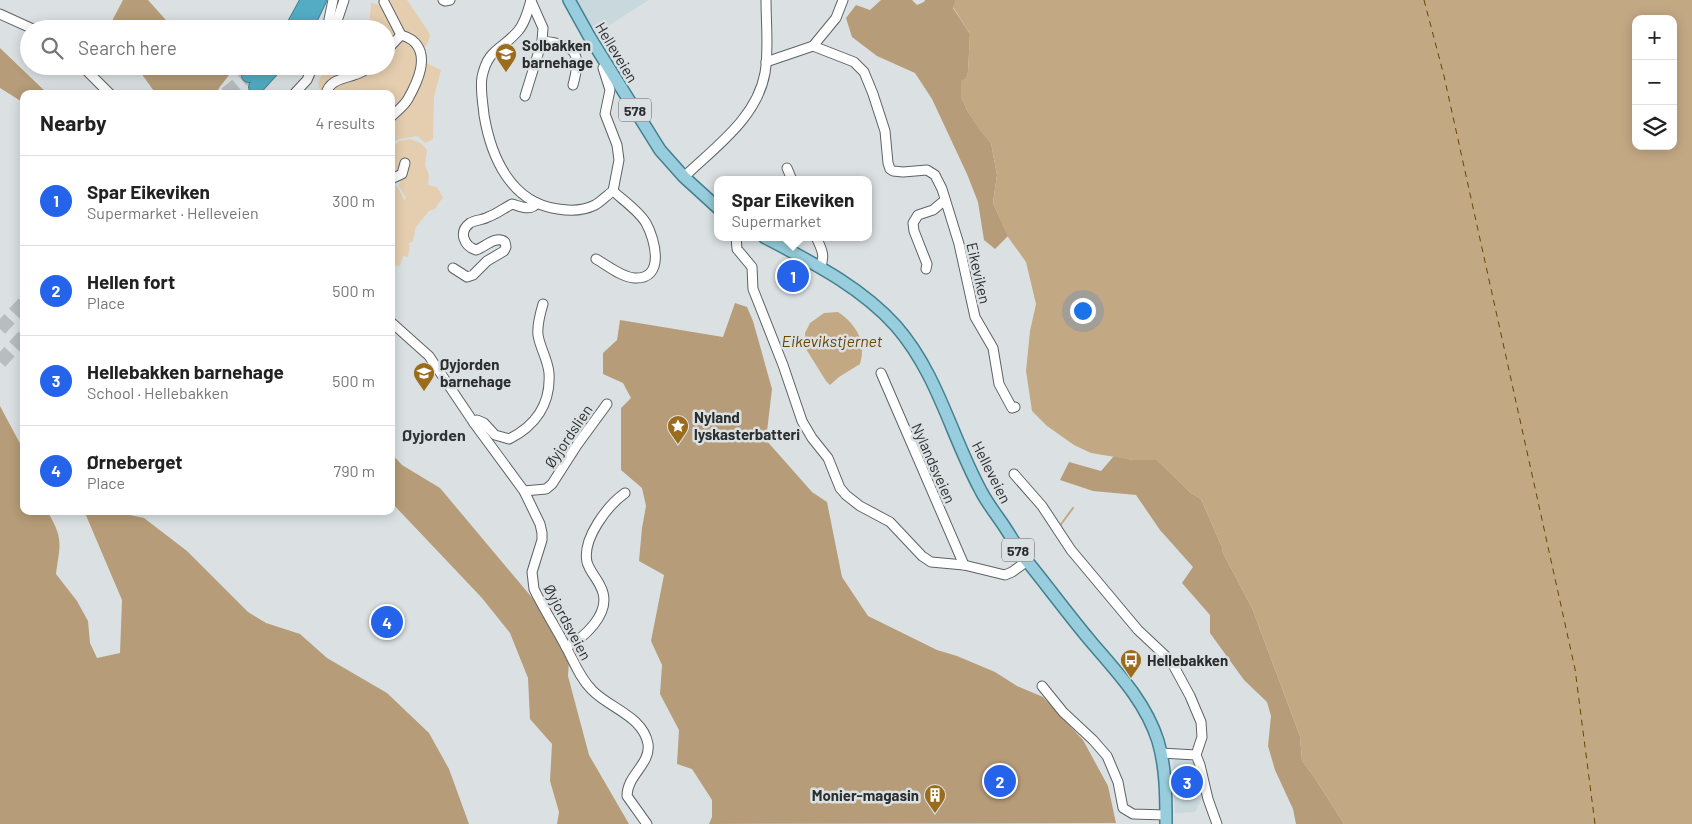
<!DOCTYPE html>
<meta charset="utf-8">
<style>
body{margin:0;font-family:Barlow,sans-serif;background:#f6f6f6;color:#222}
.controls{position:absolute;right:15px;top:15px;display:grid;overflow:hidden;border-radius:10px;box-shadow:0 2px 12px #0003}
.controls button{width:45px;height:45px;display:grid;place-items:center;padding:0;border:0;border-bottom:1px solid #e0e0e0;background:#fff;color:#222;font:25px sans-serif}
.you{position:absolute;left:1082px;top:310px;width:18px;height:18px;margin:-12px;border:4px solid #fff;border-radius:50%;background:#1a73e8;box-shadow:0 0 0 8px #1a73e833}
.badge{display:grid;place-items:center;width:32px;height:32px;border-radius:50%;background:#2563eb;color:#fff;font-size:16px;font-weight:700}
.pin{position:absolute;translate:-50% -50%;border:2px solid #fff;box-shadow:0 1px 5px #0006}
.popup{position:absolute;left:714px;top:176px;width:158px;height:65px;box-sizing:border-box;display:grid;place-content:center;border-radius:10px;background:#fff;filter:drop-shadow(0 1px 4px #0005);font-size:16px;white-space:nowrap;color:#767676}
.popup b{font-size:19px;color:#222}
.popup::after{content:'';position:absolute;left:50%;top:100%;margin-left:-10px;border:10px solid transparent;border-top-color:#fff}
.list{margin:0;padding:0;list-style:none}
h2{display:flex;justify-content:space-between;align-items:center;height:65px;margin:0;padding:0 20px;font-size:21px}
h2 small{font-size:16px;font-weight:400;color:#767676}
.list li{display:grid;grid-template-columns:32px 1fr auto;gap:15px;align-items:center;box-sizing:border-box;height:90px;padding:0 20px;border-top:1px solid #e0e0e0}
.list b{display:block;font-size:19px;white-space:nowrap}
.list p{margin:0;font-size:16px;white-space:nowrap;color:#767676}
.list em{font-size:16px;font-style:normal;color:#767676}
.icon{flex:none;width:28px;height:28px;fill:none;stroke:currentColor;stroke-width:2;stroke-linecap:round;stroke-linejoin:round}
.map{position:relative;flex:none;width:1692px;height:824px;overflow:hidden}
.search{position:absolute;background:#fff;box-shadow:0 2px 12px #0003;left:20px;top:20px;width:375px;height:55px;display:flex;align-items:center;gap:12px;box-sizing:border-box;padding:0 18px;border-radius:28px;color:#767676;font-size:19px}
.panel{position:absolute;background:#fff;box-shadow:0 2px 12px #0003;left:20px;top:90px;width:375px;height:425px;border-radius:10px}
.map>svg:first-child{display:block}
.built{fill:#c9d8dc}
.green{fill:#e5ceaf}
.forest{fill:#b69c78}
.water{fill:#c3a884;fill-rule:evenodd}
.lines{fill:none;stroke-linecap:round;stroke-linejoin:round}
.stream{stroke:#c3a884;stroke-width:2}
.ferry{stroke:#684500;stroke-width:1;stroke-dasharray:6 5;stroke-linecap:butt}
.highway-tunnel{stroke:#b8bdbf;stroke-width:14;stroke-dasharray:14 7;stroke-linecap:butt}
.minor-casing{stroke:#5d6364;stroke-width:11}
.major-casing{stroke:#448090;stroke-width:14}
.highway-casing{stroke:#448090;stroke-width:16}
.minor{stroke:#fff;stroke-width:9}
.major{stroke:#97cddc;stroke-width:11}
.highway{stroke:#52acc4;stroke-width:14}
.labels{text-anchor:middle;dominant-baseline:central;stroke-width:5;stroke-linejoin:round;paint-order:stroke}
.shield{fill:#dbe1e3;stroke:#606364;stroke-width:1}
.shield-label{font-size:14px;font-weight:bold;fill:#2b2d2e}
.poi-label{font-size:15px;font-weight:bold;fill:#2b2d2e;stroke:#dbe1e3;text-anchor:start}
.street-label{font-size:15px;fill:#2b2d2e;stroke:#dbe1e3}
.water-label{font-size:16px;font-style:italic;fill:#684500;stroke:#dbe1e3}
.neighbourhood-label{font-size:16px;font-weight:bold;fill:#2f3436;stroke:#dbe1e3}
</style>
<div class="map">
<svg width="1692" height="824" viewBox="0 0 1692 824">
<rect width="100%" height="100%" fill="#dbe1e3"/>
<!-- built -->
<g class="built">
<path d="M 574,0 L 649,0 L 595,34 Z"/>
<path d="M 1186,758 L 1195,763 L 1203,796 L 1195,812 L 1175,813 L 1173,761 L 1177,759 Z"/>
</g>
<!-- green -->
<g class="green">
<path d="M 378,0 L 407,0 L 430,34 L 429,40 L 424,49 L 422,50 L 397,23 L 387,7 L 378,3 Z"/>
<path d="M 371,3 L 383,6 L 397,34 L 386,47 L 386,29 L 369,29 Z"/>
<path d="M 402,40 C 439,46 404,100 391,113 L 391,94 L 328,94 L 336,85 L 377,66 L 386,66 L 386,57 L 389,58 L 391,55 L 390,51 Z"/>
<path d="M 424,62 L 441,70 L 434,97 L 433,139 L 425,143 L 418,136 L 399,139 L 391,144 L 391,120 Z"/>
<path d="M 326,66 L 366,66 L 333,80 L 323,94 L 321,94 L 318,83 Z"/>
<path d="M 410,139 L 421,143 L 427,150 L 425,165 L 429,175 L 428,185 L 437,187 L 443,197 L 435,209 L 429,211 L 416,227 L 413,241 L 408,244 L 410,245 L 408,257 L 403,256 L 400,266 L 391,265 L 391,183 C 399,185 401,194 404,200 L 406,198 L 399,186 L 401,179 L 400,171 L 391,176 L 391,149 L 399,141 Z"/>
</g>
<!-- forest -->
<g class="forest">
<path d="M 123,0 L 148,0 L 174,29 L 112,29 L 113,19 Z"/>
<path d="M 881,0 L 912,0 L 917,5 L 924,2 L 925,0 L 956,0 L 953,8 L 970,34 L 968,72 L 961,97 L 967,110 L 980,130 L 991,143 L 997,175 L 993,203 L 1008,236 L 995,249 L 984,240 L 978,202 L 967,174 L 932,99 L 915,73 L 877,56 L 852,37 L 846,18 L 856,5 L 870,10 Z"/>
<path d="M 0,48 L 1,49 L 48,94 L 24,94 L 24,103 L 0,88 Z"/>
<path d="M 136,66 L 236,66 L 219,88 L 216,94 L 156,94 Z"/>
<path d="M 735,303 L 747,307 L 753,321 L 772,389 L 766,440 L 812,492 L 827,502 L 842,577 L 868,616 L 937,650 L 957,656 L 995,672 L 1017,686 L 1043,697 L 1083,740 L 1108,786 L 1116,823 L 709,824 L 712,817 L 712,800 L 692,769 L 677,764 L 679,730 L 660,694 L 662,665 L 651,641 L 664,575 L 639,561 L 642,528 L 646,506 L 642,488 L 621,470 L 621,408 L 631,398 L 623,383 L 603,374 L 603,353 L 617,340 L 620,320 L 723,337 Z"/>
<path d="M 0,406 L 24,451 L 24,511 L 47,511 C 64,539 60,544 56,574 L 77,601 L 88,621 L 90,643 L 97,658 L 120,653 L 122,600 L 85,513 L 120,513 L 144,518 L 187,551 L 248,612 L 266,623 L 300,634 L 327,658 L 387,693 L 429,733 L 449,769 L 469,824 L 0,824 Z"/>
<path d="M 391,453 L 402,465 L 440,488 L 534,600 L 569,660 L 568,676 L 589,755 L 629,824 L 557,824 L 559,812 L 550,781 L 552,744 L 530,719 L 528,678 L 510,633 L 482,598 L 391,502 Z"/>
<path d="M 1114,456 L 1133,460 L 1157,460 L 1191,493 L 1201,499 L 1222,547 L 1223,553 L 1252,608 L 1300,736 L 1302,761 L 1313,775 L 1344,824 L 1296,824 L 1293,809 L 1275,770 L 1268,746 L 1271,716 L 1267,702 L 1244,680 L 1210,633 L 1210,615 L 1182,583 L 1193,567 L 1160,530 L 1136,495 L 1093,491 L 1060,480 L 1069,462 L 1101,471 Z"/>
</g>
<!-- water -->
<g class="water">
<path d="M 956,0 L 1692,0 L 1692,824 L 1344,824 L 1313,775 L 1302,761 L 1300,736 L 1252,608 L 1223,553 L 1222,547 L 1201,499 L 1191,493 L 1157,460 L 1133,460 L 1091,453 L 1074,445 L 1047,426 L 1032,411 L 1026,371 L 1030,331 L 1036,304 L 1026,262 L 1008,237 L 993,203 L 997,175 L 991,143 L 980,131 L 967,110 L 961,97 L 961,81 L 966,78 L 968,72 L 970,34 L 953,7 ZM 1636,19 L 1673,19 L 1673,146 L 1636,146 Z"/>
<path d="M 838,312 C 856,324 867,342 860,364 L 839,377 L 830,385 L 826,381 L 806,349 L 805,333 L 810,323 L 824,313 Z"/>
</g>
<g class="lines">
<!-- stream -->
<path class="stream" d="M 1059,527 L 1073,508"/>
<!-- ferry -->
<path class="ferry" d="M 1424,0 L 1444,76 L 1575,669 L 1595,824"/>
<!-- highway-tunnel -->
<g class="highway-tunnel">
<path d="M 226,94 L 249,75"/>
<path d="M 0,329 L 24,303"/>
<path d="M 0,362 L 24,336"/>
</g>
<!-- minor casing -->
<g class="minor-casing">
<g id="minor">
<path d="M 443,0 L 445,1 L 450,0"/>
<path d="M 531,0 C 528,11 525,23 518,31 C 502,50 488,48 482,77 C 480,90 483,103 484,115 C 491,157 511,203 558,209 C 570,211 583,211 595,205 C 601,202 607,195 613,191"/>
<path d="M 531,1 L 543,28 L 542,41 C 576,45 582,52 573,85"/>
<path d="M 384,2 L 401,35"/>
<path d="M 0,14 L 33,29"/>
<path d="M 328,25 L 336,24 L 344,0"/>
<path d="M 327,29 L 333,0"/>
<path d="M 813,46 L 854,62 L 864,72 L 873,94 L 885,131 L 888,163 L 890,169 L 893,171 L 903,172 L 927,170 L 935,175 L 942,189 L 959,244 L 975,317 L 993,348 L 999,384 L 1012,408 L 1015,407"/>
<path d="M 386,51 L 401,35 C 405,36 409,38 412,40 C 431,55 417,83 408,99 C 404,106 397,111 391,117"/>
<path d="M 766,62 L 813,46 L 836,18 L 843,0"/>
<path d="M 82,66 L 110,94"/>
<path d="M 294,94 L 307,80 L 313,66"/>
<path d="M 326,94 C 329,80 343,79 354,75 C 361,73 367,69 373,66"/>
<path d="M 525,96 L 542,41"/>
<path d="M 787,168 L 792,180"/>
<path d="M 684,177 C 715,147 757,118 765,73 C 769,50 766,24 766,0"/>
<path d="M 391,179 L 402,174 L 405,163"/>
<path d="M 736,237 L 737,249 L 752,267 L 753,289 L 783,365 L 802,421 L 812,438 L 828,458 L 840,488 L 846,495 L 860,506 L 890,522 L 922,556 L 931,562 L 964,565 L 1005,575 L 1012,572 L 1027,561"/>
<path d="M 816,237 C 821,248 826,256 820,267"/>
<path d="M 596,259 C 607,265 621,277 634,278 C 666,280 655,239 646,223 C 639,211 623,200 613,191 L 619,160 L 617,145 L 605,114 L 610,90 L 603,68 L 606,64"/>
<path d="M 453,268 L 467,277 L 473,275 L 487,261 L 504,251 L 506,247 L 505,242 C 496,235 485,247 476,250 C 464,246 458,232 470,223 C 475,220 483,220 488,217 C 497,214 504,208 512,204 C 520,206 531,212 537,203"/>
<path d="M 926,269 L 927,264 L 914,231 L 913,223 L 918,215 L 933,210 L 945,200"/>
<path d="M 391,322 L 429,356 L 474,423 L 524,491 L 540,524 L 542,533 L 542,540 L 532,572 L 534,589 L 538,597 C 547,614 557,630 566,647 C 574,662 580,678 592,690 C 609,708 643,716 648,744 C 651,764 627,775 627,796 L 647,824"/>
<path d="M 881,373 L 964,565"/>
<path d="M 474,423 L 477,420 L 484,423 L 495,435 L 509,439 C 535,426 551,404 549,373 C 548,360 540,348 538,335 C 537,325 540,314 543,304"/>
<path d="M 1014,474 L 1042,506 L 1071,550 L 1138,630 L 1171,661 L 1190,696 L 1201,722 L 1202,737 L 1196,755"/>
<path d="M 524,491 L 546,489 L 552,484 L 577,445 L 607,404"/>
<path d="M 566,647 C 584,638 609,615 603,593 C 600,581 590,573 587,562 C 582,539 607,506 625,493"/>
<path d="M 1042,686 L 1063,712 L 1093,740 L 1107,756 L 1118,782 L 1123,808 L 1133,814 L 1166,815"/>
<path d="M 1161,753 L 1196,755 L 1200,765 L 1208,799 L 1217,824"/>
</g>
</g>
<!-- major casing -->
<g class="major-casing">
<g id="major">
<path d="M 569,0 L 589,36 L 660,150 L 684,177 L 718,208"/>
<path d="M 764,237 C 811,262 860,286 896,326 C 938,374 951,436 981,491 C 987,503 996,514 1004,526 C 1012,538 1018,549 1027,561 C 1049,588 1070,617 1093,644 C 1119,674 1146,703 1158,741 C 1166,768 1166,796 1166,824"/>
</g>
</g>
<!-- highway casing -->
<g class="highway-casing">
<g id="highway">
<path d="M 292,29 L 308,0"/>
<path d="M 305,29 L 319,0"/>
<path d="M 249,75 L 258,66"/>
<path d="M 256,87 L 275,66"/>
</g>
</g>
<!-- minor -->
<use href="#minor" class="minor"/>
<!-- major -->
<use href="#major" class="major"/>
<!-- highway -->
<use href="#highway" class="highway"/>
</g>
<!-- icons -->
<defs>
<g id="school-pin" transform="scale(1.125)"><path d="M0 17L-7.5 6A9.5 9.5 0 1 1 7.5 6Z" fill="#9a6c1c" stroke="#dbe1e3"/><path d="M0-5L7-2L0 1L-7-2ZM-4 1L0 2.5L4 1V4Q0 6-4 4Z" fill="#fff"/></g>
<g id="sight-pin" transform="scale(1.125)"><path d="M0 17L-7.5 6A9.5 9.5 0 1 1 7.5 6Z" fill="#9a6c1c" stroke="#dbe1e3"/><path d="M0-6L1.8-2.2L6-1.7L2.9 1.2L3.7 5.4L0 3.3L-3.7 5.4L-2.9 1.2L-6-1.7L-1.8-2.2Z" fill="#fff"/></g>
<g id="bus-pin" transform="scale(1.125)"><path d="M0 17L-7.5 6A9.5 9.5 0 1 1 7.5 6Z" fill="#9a6c1c" stroke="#dbe1e3"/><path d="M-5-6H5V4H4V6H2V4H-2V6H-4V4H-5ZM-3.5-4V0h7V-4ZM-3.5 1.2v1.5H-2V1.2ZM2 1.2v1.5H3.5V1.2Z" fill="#fff"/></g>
<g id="building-pin" transform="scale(1.125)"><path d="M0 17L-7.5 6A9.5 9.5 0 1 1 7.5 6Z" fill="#9a6c1c" stroke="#dbe1e3"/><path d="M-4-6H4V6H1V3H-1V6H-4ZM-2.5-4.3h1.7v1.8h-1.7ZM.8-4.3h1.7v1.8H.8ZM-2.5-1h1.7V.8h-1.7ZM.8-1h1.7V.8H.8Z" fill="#fff"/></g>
</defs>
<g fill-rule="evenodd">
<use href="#school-pin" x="506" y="54"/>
<use href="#school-pin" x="424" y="373"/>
<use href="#sight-pin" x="678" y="426"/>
<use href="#bus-pin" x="1131" y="660"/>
<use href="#building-pin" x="935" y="795"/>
</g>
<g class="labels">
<!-- shield labels -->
<g class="shield">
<rect x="619" y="98.5" width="32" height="23" rx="4"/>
<rect x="1002" y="538.5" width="32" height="23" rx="4"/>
</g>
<g class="shield-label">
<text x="635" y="110">578</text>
<text x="1018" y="550">578</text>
</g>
<!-- poi labels -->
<g class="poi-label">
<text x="522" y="45">Solbakken<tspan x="522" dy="17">barnehage</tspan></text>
<text x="440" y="364">Øyjorden<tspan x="440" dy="17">barnehage</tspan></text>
<text x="694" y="417">Nyland<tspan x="694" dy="17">lyskasterbatteri</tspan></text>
<text x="1147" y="660">Hellebakken</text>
<text x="919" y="795" text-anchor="end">Monier-magasin</text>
</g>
<!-- street labels -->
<g class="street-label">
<text transform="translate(617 52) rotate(59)">Helleveien</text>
<text transform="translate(979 273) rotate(77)">Eikeviken</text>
<text transform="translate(568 436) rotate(-56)">Øyjordslien</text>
<text transform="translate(934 463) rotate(66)">Nylandsveien</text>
<text transform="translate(992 472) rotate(63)">Helleveien</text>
<text transform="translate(568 622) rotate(62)">Øyjordsveien</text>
</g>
<!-- water labels -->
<g class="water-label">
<text x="832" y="340">Eikevikstjernet</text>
</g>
<!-- neighbourhood labels -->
<g class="neighbourhood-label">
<text x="434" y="434">Øyjorden</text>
</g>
</g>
</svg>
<div class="controls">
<button>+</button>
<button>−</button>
<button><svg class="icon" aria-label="layers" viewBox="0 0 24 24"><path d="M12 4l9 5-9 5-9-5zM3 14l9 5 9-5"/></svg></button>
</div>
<div class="you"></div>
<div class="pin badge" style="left:793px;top:276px">1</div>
<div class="popup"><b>Spar Eikeviken</b>Supermarket</div>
<div class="pin badge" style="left:1000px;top:781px">2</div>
<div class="pin badge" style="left:1187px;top:782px">3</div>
<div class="pin badge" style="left:387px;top:622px">4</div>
<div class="search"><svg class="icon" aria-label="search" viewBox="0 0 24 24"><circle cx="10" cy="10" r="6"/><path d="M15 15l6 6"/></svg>Search here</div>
<section class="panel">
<h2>Nearby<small>4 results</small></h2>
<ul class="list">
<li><span class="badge">1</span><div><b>Spar Eikeviken</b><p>Supermarket · Helleveien</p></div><em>300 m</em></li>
<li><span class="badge">2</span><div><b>Hellen fort</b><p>Place</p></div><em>500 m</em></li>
<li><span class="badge">3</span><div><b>Hellebakken barnehage</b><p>School · Hellebakken</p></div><em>500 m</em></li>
<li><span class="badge">4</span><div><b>Ørneberget</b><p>Place</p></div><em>790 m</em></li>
</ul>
</section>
</div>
